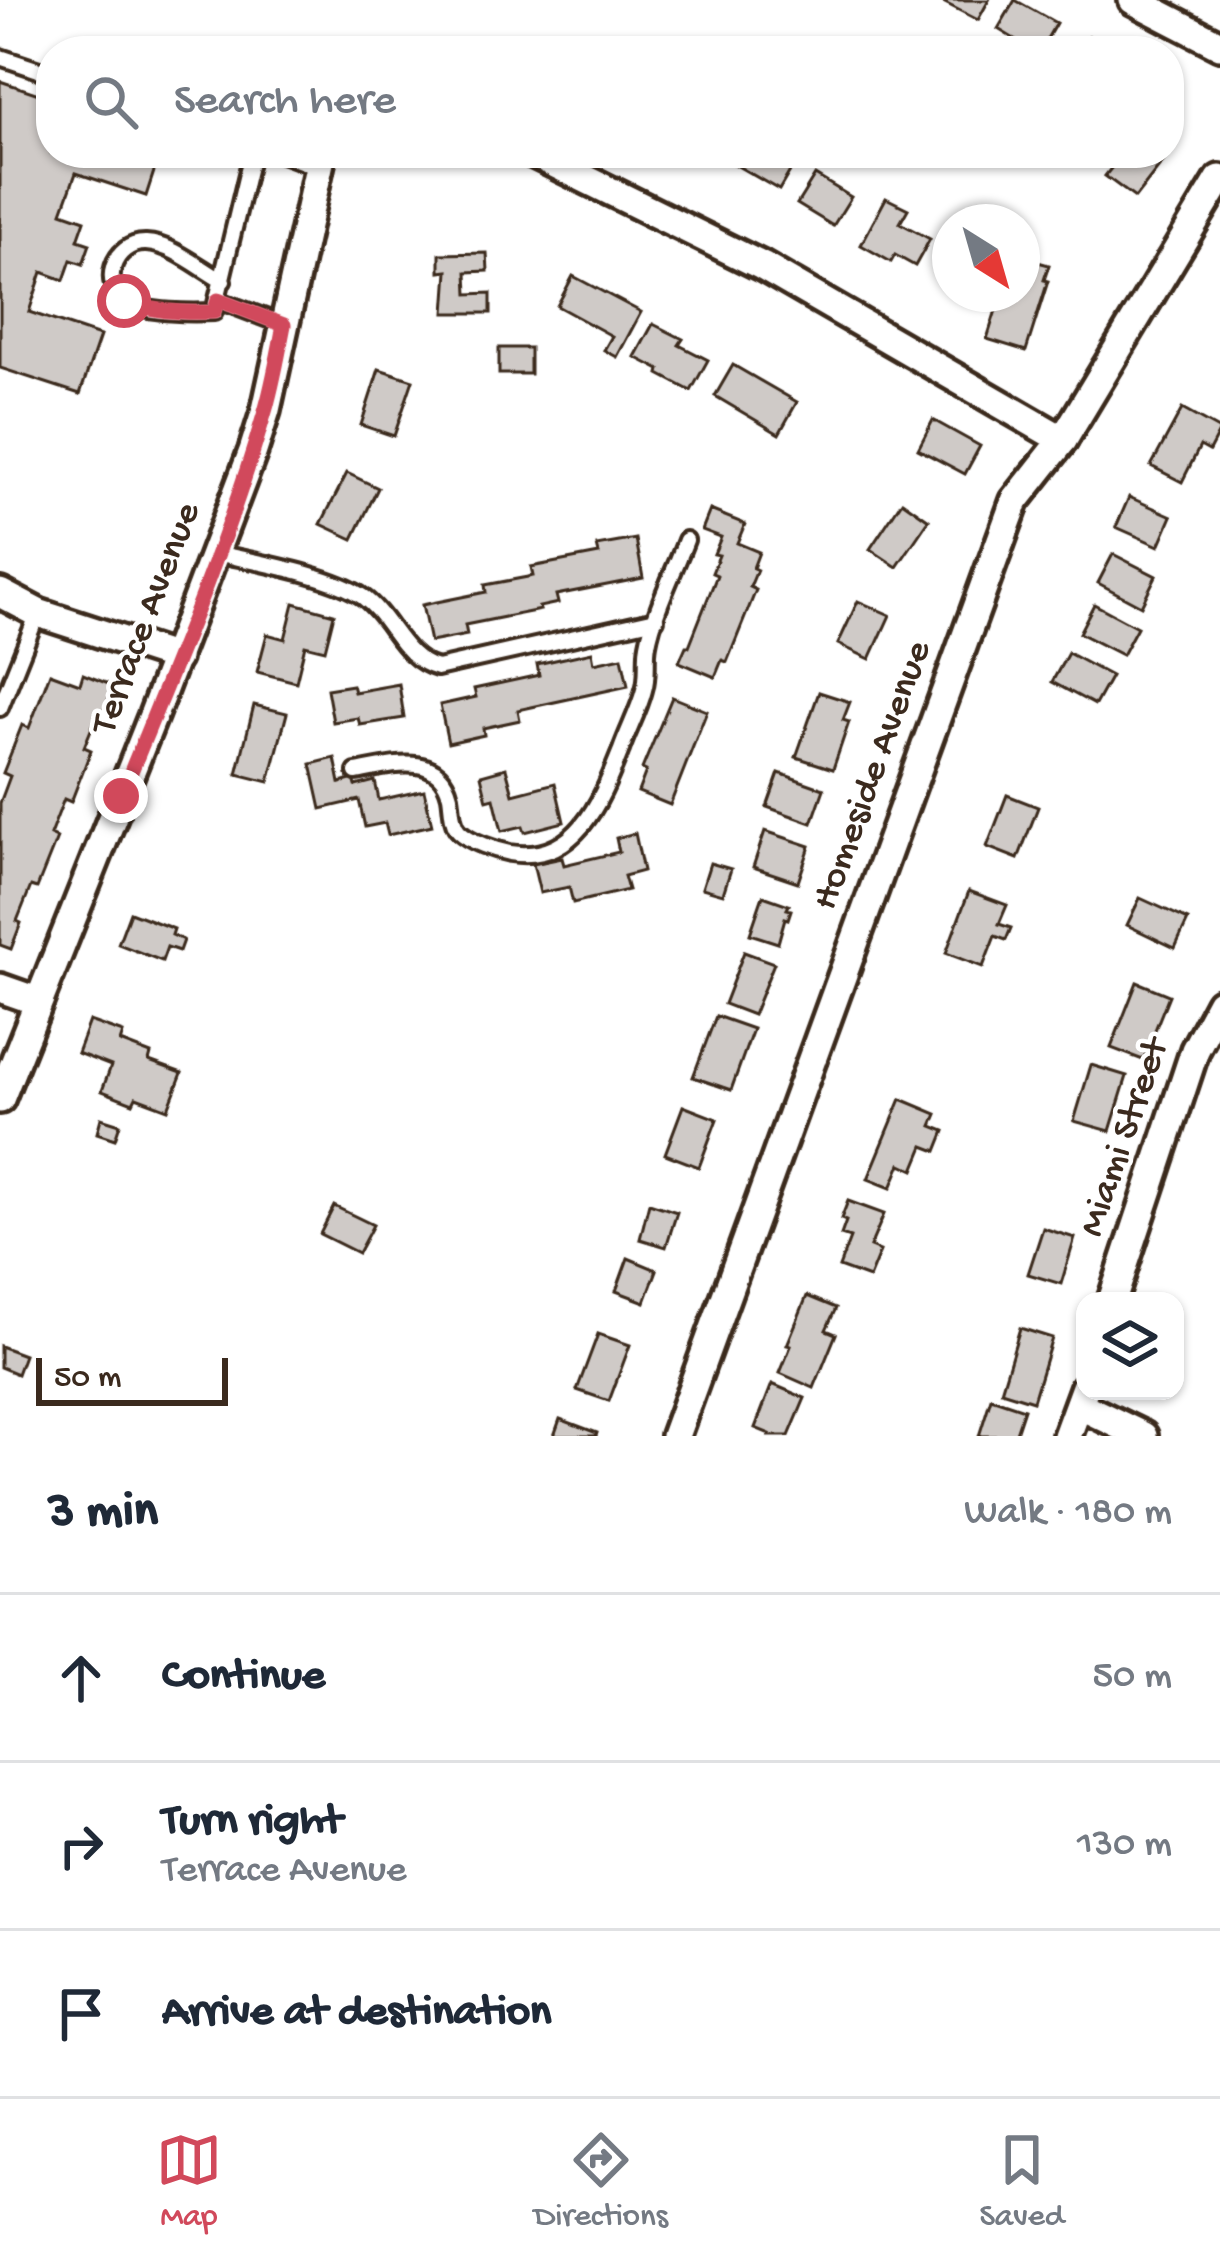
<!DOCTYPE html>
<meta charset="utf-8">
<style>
body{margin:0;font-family:"Gochi Hand",sans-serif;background:#f2f2f3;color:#1f2937}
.controls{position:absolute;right:36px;bottom:36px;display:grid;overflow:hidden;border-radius:24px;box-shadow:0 3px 9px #0004}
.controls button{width:108px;height:108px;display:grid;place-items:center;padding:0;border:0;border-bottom:3px solid #e0e1e3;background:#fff;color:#1f2937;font:60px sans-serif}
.compass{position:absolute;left:932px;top:204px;width:108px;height:108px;border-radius:50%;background:#fff;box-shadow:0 3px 9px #0004;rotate:143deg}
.scale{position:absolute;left:36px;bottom:30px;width:192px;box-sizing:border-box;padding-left:12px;border:6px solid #3b2a1e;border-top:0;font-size:33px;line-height:42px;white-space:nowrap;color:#3b2a1e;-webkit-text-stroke:9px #fff;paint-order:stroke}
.stop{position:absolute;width:36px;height:36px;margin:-27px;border:9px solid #d1495b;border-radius:50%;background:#fff}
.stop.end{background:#d1495b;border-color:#fff;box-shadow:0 3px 12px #0008}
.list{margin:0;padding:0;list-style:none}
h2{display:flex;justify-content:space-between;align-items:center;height:156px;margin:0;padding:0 48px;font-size:51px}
h2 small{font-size:39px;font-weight:400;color:#747a83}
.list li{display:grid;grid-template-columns:78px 1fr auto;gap:36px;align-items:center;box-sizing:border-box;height:168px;padding:0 48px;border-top:3px solid #e0e1e3}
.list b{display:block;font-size:45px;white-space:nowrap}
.list p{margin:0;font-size:39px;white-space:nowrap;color:#747a83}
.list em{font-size:39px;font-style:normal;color:#747a83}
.icon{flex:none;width:66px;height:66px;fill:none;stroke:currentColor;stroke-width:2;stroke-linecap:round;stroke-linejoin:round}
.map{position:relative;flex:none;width:1220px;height:1436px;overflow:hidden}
.search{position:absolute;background:#fff;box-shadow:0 3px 9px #0004;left:36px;right:36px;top:36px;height:132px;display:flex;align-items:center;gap:30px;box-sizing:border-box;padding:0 42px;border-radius:48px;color:#747a83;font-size:45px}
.sheet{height:660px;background:#fff}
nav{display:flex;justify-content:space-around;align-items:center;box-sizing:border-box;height:168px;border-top:3px solid #e0e1e3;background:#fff;font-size:33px;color:#747a83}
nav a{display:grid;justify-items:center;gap:6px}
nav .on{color:#d1495b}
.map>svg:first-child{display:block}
.building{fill:#cfcac7;stroke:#3b2a1e;stroke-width:3}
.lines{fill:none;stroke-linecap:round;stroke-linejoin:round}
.service-casing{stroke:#3b2a1e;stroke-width:22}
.minor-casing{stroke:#3b2a1e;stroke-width:36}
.service{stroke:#fff;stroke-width:14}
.minor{stroke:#fff;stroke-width:27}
.route{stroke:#d1495b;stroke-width:15}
.labels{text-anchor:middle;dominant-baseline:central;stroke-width:9;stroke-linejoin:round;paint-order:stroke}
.street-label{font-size:39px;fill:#3b2a1e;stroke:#fff}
</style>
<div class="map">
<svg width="1220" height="1436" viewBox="0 0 1220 1436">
<rect width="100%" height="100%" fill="#fff"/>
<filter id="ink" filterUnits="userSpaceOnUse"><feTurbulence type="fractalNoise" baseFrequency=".00833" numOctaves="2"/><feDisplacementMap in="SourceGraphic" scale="24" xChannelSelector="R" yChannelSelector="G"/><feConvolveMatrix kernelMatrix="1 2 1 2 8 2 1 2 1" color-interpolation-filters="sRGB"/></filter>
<g filter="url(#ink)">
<!-- building -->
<g class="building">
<path d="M 939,0 L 989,0 L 978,20 Z"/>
<path d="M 1015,0 L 1056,23 L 1040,51 L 1034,51 L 998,29 Z"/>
<path d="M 1089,36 L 1117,51 L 1080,51 Z"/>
<path d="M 0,81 L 51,98 L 51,153 L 160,153 L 146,196 L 76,173 L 62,212 L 85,220 L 78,240 L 90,244 L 83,264 L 71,260 L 64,280 L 42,272 L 29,312 L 100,336 L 80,394 L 0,368 Z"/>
<path d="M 1169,140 L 1176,145 L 1135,198 L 1105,176 L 1123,153 L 1169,153 Z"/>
<path d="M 715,153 L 783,153 L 796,161 L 779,190 Z"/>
<path d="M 815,175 L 851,197 L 833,226 L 797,204 Z"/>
<path d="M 886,198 L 908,209 L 900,223 L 930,239 L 915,266 L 895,255 L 891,262 L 861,245 Z"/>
<path d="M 487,253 L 488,271 L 467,272 L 468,294 L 491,293 L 491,313 L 445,313 L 448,271 L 440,272 L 440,254 Z"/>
<path d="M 1038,262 L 1049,265 L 1044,280 L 1048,281 L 1026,351 L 987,339 L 1001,294 L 1022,294 L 1022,273 L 1034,276 Z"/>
<path d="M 573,276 L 641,312 L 617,357 L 604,350 L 612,336 L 557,306 Z"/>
<path d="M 653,324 L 683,339 L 679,345 L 708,360 L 691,391 L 659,374 L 660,370 L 635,357 Z"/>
<rect x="499" y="348" width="31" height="26"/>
<path d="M 733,365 L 797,402 L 779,434 L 715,396 Z"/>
<path d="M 379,369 L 413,380 L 394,436 L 361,425 Z"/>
<path d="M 1182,409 L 1220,430 L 1209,451 L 1200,446 L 1182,482 L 1151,466 Z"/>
<path d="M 933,420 L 980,446 L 965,474 L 918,449 Z"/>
<path d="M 347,473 L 378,488 L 353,539 L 321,524 Z"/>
<path d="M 1129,497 L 1172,516 L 1159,546 L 1116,527 Z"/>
<path d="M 902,501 L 929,520 L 897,567 L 870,549 Z"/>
<path d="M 710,510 L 745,524 L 737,543 L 759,552 L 753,568 L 757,570 L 750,587 L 756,590 L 727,662 L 722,660 L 715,677 L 679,662 L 686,646 L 689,646 L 717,575 L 712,573 L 719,555 L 714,554 L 721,537 L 702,530 Z"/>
<path d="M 636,539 L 643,578 L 556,595 L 558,603 L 539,607 L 540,610 L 465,625 L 467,635 L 430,642 L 422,605 L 486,592 L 485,585 L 533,576 L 531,567 L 599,554 L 597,546 Z"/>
<path d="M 1113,554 L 1156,576 L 1141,606 L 1098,583 Z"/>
<path d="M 858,601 L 890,615 L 870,659 L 838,644 Z"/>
<path d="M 294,603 L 334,614 L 325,650 L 305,645 L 296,682 L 257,672 L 267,634 L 285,639 Z"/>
<path d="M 1094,604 L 1137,627 L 1122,655 L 1079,633 Z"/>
<path d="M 592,652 L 594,663 L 622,657 L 628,686 L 518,710 L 520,720 L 483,728 L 484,735 L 448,743 L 440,705 L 476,697 L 474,689 L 539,675 L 537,664 Z"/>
<path d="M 1068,653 L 1111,676 L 1095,705 L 1052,682 Z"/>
<path d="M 50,673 L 80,684 L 83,674 L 114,686 L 103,712 L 99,710 L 84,747 L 91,750 L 71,802 L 64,799 L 50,835 L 57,838 L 37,888 L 31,886 L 17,921 L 21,923 L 11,949 L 0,945 L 0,803 L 10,776 L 3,773 L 22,725 L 29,728 Z"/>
<path d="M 399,684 L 404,718 L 360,725 L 358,718 L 333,722 L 327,689 L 352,685 L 354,692 Z"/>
<path d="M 819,692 L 850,702 L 843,720 L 849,722 L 833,769 L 796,757 Z"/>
<path d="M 672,697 L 707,711 L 670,805 L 638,792 L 646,771 L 642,769 Z"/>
<path d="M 254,705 L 287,713 L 269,782 L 237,774 Z"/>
<path d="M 335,758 L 340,783 L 354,779 L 356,786 L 375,781 L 379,800 L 424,790 L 432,825 L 388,835 L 385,823 L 365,827 L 359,800 L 321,809 L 311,764 Z"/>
<path d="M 506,768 L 513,794 L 555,783 L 564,822 L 525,832 L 523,826 L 502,831 L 494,798 L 487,800 L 481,775 Z"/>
<path d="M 779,773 L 824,789 L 812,823 L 767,807 Z"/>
<path d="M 1007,795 L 1038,807 L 1018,859 L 987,847 Z"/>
<path d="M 765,831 L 810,846 L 798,882 L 753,867 Z"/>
<path d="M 635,833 L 643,871 L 624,876 L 628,890 L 573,903 L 569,887 L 540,893 L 533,864 L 562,858 L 564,865 L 619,852 L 616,838 Z"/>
<path d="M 710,863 L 731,869 L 723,894 L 702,888 Z"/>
<path d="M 969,891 L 1007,905 L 999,924 L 1011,928 L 1006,940 L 995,936 L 983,967 L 946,953 Z"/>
<path d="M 763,896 L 789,905 L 787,909 L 791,910 L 788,919 L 785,918 L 778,943 L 750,934 Z"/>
<path d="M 1140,898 L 1188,920 L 1175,948 L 1127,925 Z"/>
<path d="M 130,912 L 174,929 L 172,935 L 183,940 L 179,951 L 167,947 L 162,961 L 118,944 Z"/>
<path d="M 744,952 L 774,963 L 753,1015 L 724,1004 Z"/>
<path d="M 1137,982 L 1169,995 L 1143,1060 L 1111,1048 Z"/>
<path d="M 716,1016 L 753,1029 L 731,1090 L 693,1077 Z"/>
<path d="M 89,1021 L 123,1033 L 120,1042 L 151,1054 L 149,1061 L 182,1073 L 168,1109 L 136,1097 L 133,1103 L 102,1091 L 111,1066 L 77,1053 Z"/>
<path d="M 1091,1065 L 1127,1076 L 1110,1131 L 1074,1121 Z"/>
<path d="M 901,1099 L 937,1114 L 932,1126 L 945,1131 L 937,1151 L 924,1146 L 914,1170 L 901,1164 L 891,1188 L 868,1179 Z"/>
<path d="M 683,1106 L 717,1119 L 699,1167 L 665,1154 Z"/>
<path d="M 101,1118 L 120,1124 L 115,1139 L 97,1133 Z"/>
<path d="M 848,1201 L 884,1214 L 870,1247 L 880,1251 L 869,1278 L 839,1267 L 850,1238 L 841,1235 L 846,1221 L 841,1219 Z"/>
<path d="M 649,1203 L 677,1212 L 666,1247 L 640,1239 Z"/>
<path d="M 334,1206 L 373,1225 L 358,1253 L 320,1234 Z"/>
<path d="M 1043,1228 L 1075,1238 L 1061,1284 L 1028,1274 Z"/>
<path d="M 628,1258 L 657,1270 L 645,1302 L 616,1291 Z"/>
<path d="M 807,1296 L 836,1308 L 826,1330 L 836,1334 L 814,1388 L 780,1373 L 791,1346 L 787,1345 Z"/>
<path d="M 1020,1328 L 1052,1338 L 1033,1401 L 1001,1391 Z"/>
<path d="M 598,1334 L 630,1345 L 609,1401 L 577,1390 Z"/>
<path d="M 0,1346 L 24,1355 L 17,1374 L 0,1367 Z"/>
<path d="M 772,1384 L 805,1398 L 789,1436 L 769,1436 L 770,1434 L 755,1428 Z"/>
<path d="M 991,1398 L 1024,1409 L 1015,1436 L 979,1436 Z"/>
<path d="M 560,1419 L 597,1433 L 596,1436 L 554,1436 Z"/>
</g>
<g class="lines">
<!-- service casing -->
<g class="service-casing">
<g id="service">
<path d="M 0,57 L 51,74"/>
<path d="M 279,153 L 317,167"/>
<path d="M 223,281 C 201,269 172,244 146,243 C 113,242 98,287 128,303 C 148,313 192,313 214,312 L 252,153"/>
<path d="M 218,300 L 284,325"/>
<path d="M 216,553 C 255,562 333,575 363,597 C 391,617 402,659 437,668 L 656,619"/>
<path d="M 0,708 L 38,613"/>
<path d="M 356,772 C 390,766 439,750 450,796 C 452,807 451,823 459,831 C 470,842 495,850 510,853 C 577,864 601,800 621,750 C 628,730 639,710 644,690 C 649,675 645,659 648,644 C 654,611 674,572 686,540"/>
</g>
</g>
<!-- minor casing -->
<g class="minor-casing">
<g id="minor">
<path d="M 1133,0 L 1220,45"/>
<path d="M 533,153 L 762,266 L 1063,440"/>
<path d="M 0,593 L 38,613 L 176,658"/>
<path d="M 0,988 L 37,1001"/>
<path d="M 0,1099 L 154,713 L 253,451 L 266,410 L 322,153"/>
<path d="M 1112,1301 L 1195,1050 L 1220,1003"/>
<path d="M 1079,1405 L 1143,1436"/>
<path d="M 675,1436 L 1015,501 L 1063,440 L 1220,179"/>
<path d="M 1067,1436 L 1085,1387"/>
</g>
</g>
<!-- service -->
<use href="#service" class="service"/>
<!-- minor -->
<use href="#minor" class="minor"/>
</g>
</g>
<g class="lines" filter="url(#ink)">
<!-- route -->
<path class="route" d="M 121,796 C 172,671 226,545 264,415 C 273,386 278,355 284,325 L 218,300 L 214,312 C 185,313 151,312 124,301"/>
</g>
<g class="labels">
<!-- street labels -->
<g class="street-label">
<text transform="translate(148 619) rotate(-69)">Terrace Avenue</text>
<text transform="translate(874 776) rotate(-70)">Homeside Avenue</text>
<text transform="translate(1126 1138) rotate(-71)">Miami Street</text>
</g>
</g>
</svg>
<div class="controls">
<button><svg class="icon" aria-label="layers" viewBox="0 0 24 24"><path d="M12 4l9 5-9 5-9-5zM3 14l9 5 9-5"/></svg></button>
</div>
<svg class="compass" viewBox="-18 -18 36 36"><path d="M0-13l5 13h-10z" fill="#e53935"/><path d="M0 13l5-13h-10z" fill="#747a83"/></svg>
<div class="scale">50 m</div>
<div class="stop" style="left:124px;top:301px"></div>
<div class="stop end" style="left:121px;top:796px"></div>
<div class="search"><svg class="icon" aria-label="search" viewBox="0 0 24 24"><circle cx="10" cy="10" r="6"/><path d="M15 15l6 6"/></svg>Search here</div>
</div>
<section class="sheet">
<h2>3 min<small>Walk · 180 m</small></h2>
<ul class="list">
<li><svg class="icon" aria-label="ahead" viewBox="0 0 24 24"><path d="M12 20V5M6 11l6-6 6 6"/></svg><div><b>Continue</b></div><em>50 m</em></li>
<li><svg class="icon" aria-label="right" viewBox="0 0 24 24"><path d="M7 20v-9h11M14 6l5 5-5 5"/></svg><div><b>Turn right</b><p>Terrace Avenue</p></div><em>130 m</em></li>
<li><svg class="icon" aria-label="arrive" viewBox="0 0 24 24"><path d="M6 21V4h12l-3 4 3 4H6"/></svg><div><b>Arrive at destination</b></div></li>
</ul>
</section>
<nav>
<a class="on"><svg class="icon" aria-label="map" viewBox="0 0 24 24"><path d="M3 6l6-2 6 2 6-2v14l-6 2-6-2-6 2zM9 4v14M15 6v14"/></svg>Map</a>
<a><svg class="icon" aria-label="directions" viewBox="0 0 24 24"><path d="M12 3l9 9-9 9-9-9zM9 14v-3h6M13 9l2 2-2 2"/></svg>Directions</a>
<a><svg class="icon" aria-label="saved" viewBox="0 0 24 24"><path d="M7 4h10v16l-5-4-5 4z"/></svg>Saved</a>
</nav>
